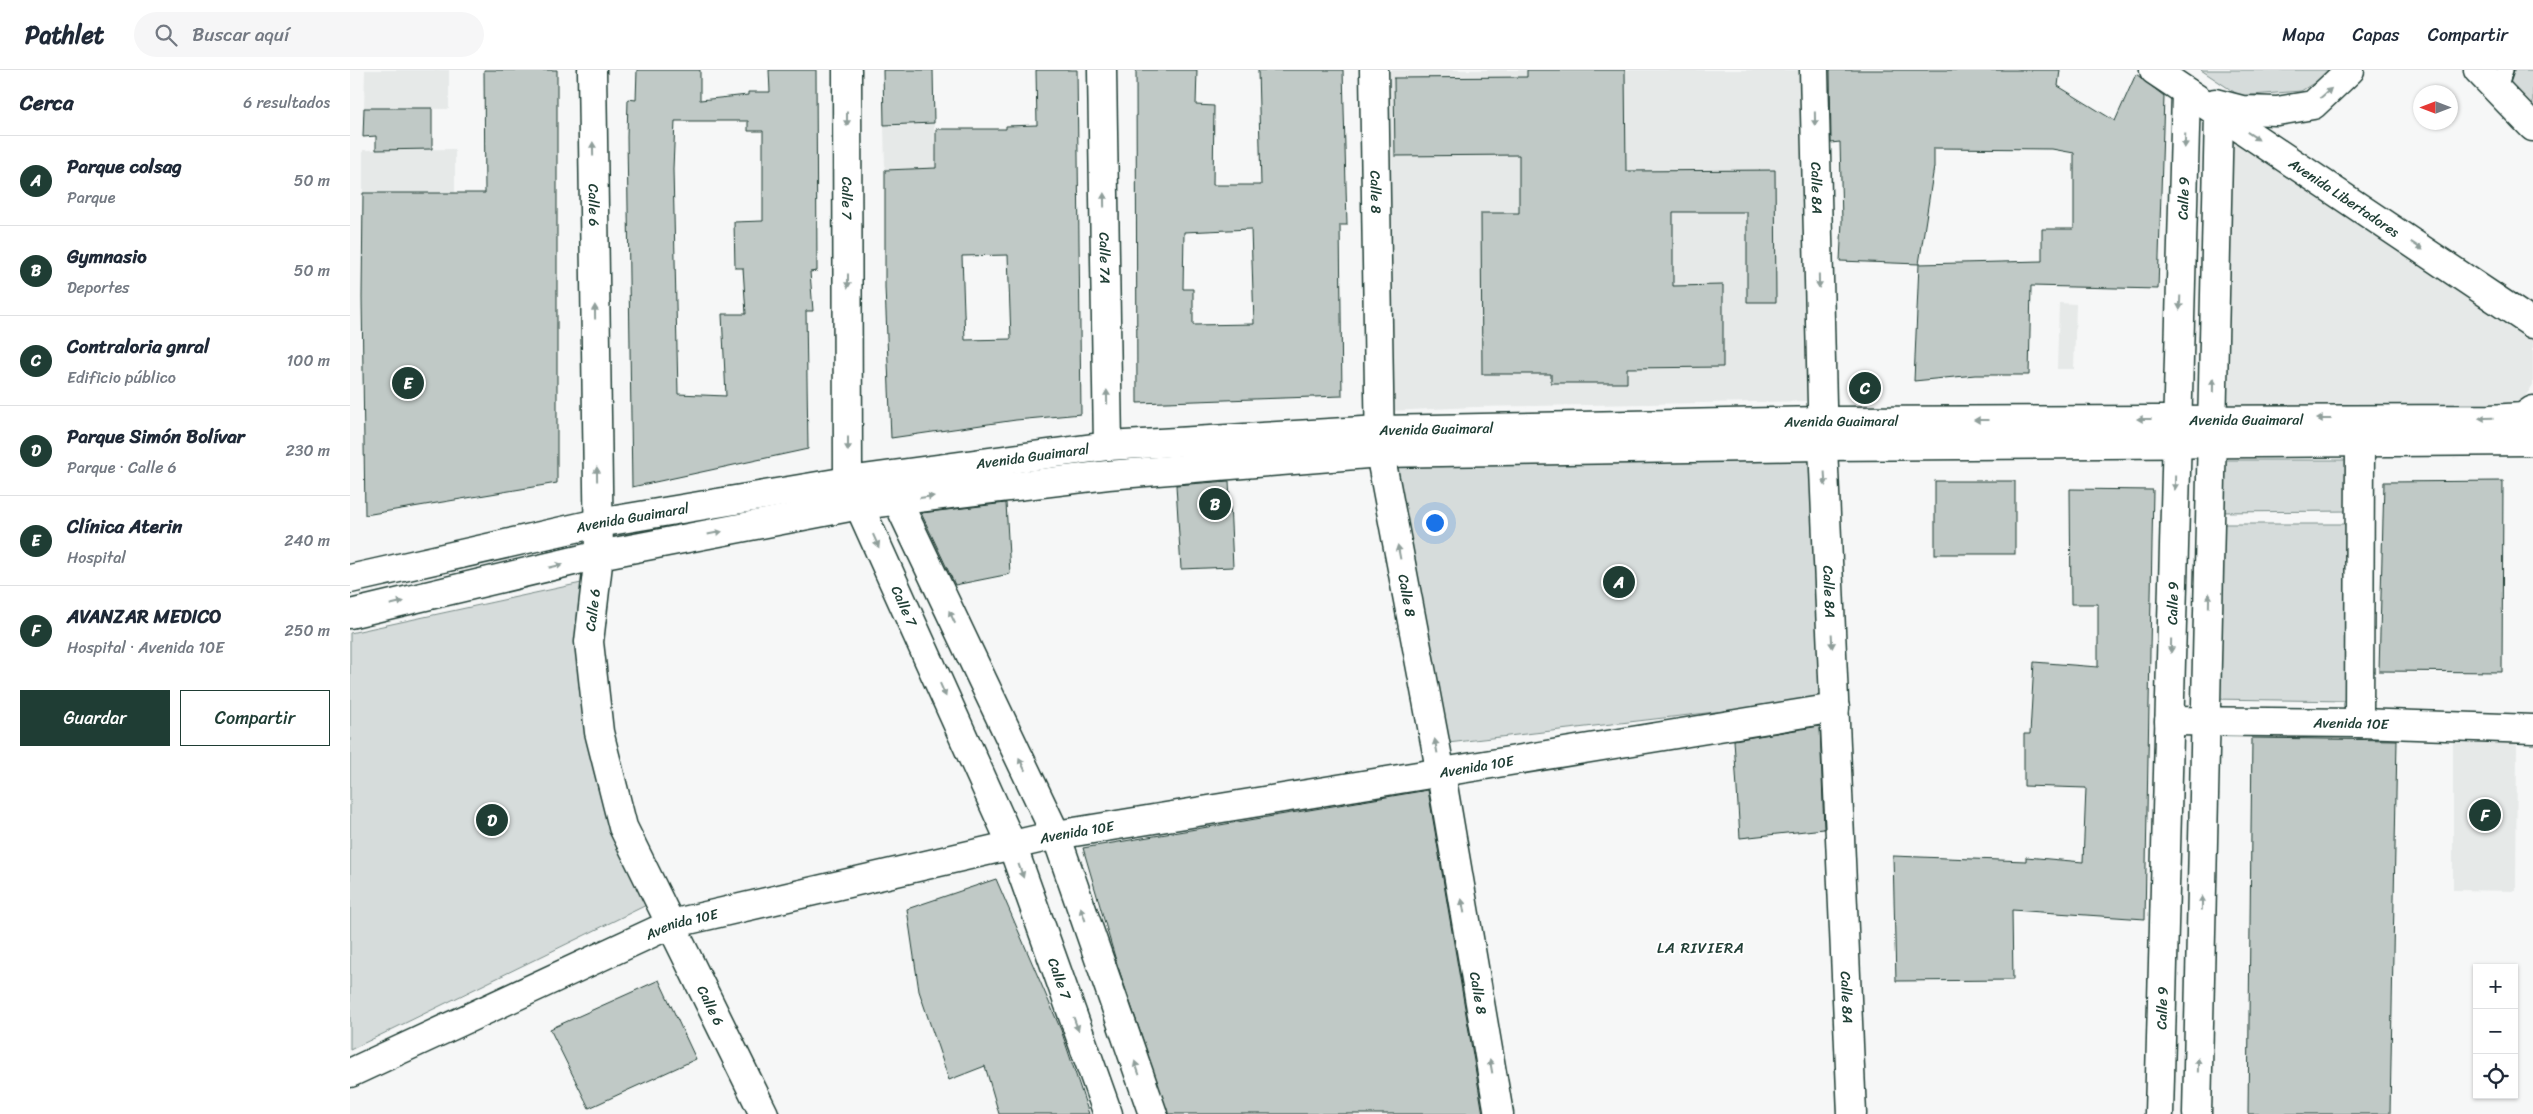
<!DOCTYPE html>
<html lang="es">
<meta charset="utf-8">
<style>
body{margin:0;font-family:Sriracha,sans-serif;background:#f6f6f7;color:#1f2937}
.controls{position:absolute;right:15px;bottom:15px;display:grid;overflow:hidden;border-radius:0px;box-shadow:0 1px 4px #0004}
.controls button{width:45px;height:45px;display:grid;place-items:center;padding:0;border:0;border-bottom:1px solid #e0e1e3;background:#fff;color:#1f2937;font:25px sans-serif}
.compass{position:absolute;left:2063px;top:15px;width:45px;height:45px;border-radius:50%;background:#fff;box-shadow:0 1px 4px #0004;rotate:270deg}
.you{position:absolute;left:1084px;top:452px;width:18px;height:18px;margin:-12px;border:4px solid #fff;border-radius:50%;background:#1a73e8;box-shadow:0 0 0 8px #1a73e833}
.badge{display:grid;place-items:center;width:32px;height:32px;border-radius:50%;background:#1f3d34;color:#fff;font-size:16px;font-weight:700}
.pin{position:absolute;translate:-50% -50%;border:2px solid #fff;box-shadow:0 1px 5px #0006}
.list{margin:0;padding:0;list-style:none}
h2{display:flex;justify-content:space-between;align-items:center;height:65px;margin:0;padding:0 20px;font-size:21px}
h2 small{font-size:16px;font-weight:400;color:#747a83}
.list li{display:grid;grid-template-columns:32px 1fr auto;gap:15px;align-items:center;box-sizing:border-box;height:90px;padding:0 20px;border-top:1px solid #e0e1e3}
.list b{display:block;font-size:19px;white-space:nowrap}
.list p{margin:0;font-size:16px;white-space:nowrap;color:#747a83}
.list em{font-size:16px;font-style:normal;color:#747a83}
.actions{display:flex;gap:10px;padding:15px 20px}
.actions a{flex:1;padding:11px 0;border:1px solid #1f3d34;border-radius:0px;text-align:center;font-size:18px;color:#1f3d34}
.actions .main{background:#1f3d34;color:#fff}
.icon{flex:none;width:28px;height:28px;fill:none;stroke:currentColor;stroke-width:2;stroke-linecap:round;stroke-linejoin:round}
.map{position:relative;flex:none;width:2183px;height:1044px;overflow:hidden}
header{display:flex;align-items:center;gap:30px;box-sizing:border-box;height:70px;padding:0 25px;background:#fff;border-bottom:1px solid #e0e1e3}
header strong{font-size:24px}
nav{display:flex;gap:28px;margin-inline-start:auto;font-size:18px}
.search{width:350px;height:45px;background:#f6f6f7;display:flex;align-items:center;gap:12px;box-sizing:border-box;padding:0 18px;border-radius:28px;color:#747a83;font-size:19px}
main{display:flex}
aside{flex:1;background:#fff}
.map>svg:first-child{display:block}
.built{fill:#e6e9e8}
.green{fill:#d6dcdb;stroke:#7a8c88}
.building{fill:#c0c9c6;stroke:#1f3d34;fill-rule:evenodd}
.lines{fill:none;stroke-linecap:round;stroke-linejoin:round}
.service-casing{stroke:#1f3d34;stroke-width:19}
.minor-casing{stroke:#1f3d34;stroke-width:31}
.tertiary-casing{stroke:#1f3d34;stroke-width:31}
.primary-casing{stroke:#1f3d34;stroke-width:31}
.service{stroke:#fff;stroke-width:15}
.minor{stroke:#fff;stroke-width:28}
.tertiary{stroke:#fff;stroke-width:28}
.primary{stroke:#fff;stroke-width:28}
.oneway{fill:#8f9e9a}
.labels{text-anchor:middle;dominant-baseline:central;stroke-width:4;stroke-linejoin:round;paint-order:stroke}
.street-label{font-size:14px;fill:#1f3d34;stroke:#fff}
.neighbourhood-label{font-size:15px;letter-spacing:1px;fill:#1f3d34;stroke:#fff}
</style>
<header>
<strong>Pathlet</strong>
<div class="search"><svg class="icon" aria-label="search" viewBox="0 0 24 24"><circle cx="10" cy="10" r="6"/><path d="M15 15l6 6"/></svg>Buscar aquí</div>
<nav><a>Mapa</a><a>Capas</a><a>Compartir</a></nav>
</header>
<main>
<aside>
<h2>Cerca<small>6 resultados</small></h2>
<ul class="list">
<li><span class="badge">A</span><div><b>Parque colsag</b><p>Parque</p></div><em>50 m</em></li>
<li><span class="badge">B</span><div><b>Gymnasio</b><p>Deportes</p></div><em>50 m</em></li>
<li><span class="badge">C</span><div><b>Contraloria gnral</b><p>Edificio público</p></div><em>100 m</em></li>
<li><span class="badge">D</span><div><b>Parque Simón Bolívar</b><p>Parque · Calle 6</p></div><em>230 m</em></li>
<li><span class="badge">E</span><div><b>Clínica Aterin</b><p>Hospital</p></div><em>240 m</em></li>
<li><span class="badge">F</span><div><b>AVANZAR MEDICO</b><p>Hospital · Avenida 10E</p></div><em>250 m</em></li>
</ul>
<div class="actions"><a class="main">Guardar</a><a>Compartir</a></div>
</aside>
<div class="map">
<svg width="2183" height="1044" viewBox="0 0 2183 1044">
<rect width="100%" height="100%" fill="#f6f7f7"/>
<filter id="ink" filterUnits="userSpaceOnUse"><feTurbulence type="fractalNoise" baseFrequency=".02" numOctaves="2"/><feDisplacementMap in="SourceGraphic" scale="10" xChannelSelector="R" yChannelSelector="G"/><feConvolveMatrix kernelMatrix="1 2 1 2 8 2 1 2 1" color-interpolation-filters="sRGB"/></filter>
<g filter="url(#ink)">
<!-- built -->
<g class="built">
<path d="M 15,0 L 99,0 L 99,39 L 14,38 Z"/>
<path d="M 1032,0 L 1452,0 L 1458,331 L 1124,337 L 1039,341 Z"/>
<path d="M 584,53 L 586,98 L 535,100 L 534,55 Z"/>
<path d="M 1878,66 L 2183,271 L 2183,315 L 2162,346 L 1867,343 Z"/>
<path d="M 105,79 L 105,123 L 13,123 L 13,80 Z"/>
<path d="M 1709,233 L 1726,234 L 1724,299 L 1707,299 Z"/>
<path d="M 2103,669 L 2167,670 L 2166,821 L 2103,820 Z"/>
</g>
<!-- green -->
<g class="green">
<path d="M 1851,0 L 1985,0 L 1951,21 L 1890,26 Z"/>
<path d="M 2139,0 L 2183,0 L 2183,46 Z"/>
<path d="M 1467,386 L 1477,629 L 1098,673 L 1044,394 Z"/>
<path d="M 1863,390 L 2002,390 L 2003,441 L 1863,442 Z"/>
<path d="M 1861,454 L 2003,454 L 2000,631 L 1859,629 Z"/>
<path d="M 236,512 L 249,676 L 321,823 L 0,980 L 0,563 Z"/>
</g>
<!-- building -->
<g class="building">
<path d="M 134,0 L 207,0 L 207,413 L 15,445 L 12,228 L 13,123 L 135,123 Z"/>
<path d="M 287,0 L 350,0 L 350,30 L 398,25 L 398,22 L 420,22 L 419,0 L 466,0 L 467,201 L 460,202 L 463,241 L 456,241 L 458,379 L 282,417 L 277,67 L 278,29 L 286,30 ZM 325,51 L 398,51 L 398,61 L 413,61 L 413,151 L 384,152 L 385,198 L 393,198 L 396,244 L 372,244 L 376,326 L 328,324 L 323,99 Z"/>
<path d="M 533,0 L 583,0 L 584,53 L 534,55 Z"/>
<path d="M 686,0 L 727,0 L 731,344 L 666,350 L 541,368 L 535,217 L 535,100 L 586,98 L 586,59 L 656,59 L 656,56 L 687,55 ZM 658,185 L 661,269 L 615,270 L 612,186 Z"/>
<path d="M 786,0 L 847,0 L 846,35 L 864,36 L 863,115 L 911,115 L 908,0 L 993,0 L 997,155 L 990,155 L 992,326 L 787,333 ZM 901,159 L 904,254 L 843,255 L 843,219 L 833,219 L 834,162 Z"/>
<path d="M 1177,0 L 1275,0 L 1276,101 L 1425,100 L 1426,232 L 1397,232 L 1397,142 L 1323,142 L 1323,216 L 1373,215 L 1373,297 L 1277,298 L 1277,313 L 1201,313 L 1201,304 L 1132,304 L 1131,143 L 1169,143 L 1169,85 L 1045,86 L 1044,8 L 1177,7 Z"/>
<path d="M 1480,0 L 1710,0 L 1708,16 L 1765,51 L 1786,4 L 1814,26 L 1808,219 L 1681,216 L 1679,305 L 1625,305 L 1564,311 L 1569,194 L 1490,191 L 1492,151 L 1490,72 L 1481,73 ZM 1584,78 L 1702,79 L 1724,83 L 1724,159 L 1692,159 L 1692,191 L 1569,194 L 1584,97 Z"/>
<path d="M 14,38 L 82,38 L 82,79 L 26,80 L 26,66 L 13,67 Z"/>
<path d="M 879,411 L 883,497 L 831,499 L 826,415 Z"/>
<rect x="1585" y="411" width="80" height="73"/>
<path d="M 2153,411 L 2152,602 L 2029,601 L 2034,412 Z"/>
<path d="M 1720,419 L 1803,420 L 1795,849 L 1662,840 L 1663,910 L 1546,911 L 1543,786 L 1676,791 L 1676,787 L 1733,792 L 1736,718 L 1674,716 L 1674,664 L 1680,664 L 1684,592 L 1748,597 L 1748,534 L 1721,534 Z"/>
<path d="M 656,433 L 660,504 L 605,515 L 571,443 Z"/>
<path d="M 1470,656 L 1474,759 L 1390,768 L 1384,670 Z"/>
<path d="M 1902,668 L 2047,670 L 2040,1044 L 1898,1044 Z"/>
<path d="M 1078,720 L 1133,1044 L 818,1044 L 767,894 L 733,778 Z"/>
<path d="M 646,809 L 711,960 L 739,1044 L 649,1044 L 635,996 L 599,1010 L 569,921 L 557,839 Z"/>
<path d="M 309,910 L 346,989 L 239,1038 L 200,959 Z"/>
</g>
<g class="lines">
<!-- service casing -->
<g class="service-casing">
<path id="service" d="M 2148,21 L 2155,0"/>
</g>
<!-- minor casing -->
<g class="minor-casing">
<g id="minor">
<path id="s1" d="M 242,0 L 249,485 L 239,572 L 249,662 L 273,757 L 414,1044"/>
<path id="s2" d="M 497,0 L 498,411 L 662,775 L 758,1044"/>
<path id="s3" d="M 752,0 L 758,376"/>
<path id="s4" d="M 1024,0 L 1030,383 L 1091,704 L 1149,1044"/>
<path id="s5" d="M 1464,0 L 1473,376 L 1502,1044"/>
<path d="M 547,430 L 706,765 L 803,1044"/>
<path id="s6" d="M 1819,651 L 2009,653 L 2183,659"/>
<path d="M 2009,653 L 2010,372"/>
<path id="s7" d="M 0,1003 L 321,854 L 706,765 L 1485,638"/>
</g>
</g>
<!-- tertiary casing -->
<g class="tertiary-casing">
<g id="tertiary">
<path id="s8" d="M 0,509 L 248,453 L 498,411 L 758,376 L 1030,360 L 1473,351 L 2140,349 L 2173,347 L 2183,340"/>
<path d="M 0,544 L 249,485 L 510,435 L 758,405 L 1030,383 L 1473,376 L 2183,371"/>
<path id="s9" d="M 1809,1044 L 1836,22"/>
<path d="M 1847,1044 L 1869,43"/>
</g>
</g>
<!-- primary casing -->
<g class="primary-casing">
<g id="primary">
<path id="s10" d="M 1804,0 L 2183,254"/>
<path d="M 2128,0 L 2183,57"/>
<path d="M 1865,33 L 1892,40 L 1927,41 L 1963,35 L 2000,0"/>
</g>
</g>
<!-- service -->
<use href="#service" class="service"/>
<!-- minor -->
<use href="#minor" class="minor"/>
<!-- tertiary -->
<use href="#tertiary" class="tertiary"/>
<!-- primary -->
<use href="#primary" class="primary"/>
</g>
<!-- one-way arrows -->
<defs><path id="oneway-solid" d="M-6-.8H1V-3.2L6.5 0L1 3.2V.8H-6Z" transform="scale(1.25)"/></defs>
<g class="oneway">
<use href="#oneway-solid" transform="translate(1976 23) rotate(-41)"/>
<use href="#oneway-solid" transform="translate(497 49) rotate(90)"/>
<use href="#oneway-solid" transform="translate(1465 49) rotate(89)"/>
<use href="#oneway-solid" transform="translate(1903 66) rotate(34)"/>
<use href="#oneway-solid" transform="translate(1835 71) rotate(92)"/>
<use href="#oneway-solid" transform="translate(243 79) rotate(-91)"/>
<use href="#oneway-solid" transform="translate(754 130) rotate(-91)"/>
<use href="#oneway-solid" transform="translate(2067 176) rotate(34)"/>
<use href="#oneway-solid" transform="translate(498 211) rotate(90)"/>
<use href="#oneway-solid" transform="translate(1469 211) rotate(89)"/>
<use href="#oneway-solid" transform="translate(1830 233) rotate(92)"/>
<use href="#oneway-solid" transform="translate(245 242) rotate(-91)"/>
<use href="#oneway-solid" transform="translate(1863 315) rotate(-89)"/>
<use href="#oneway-solid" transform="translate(757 327) rotate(-91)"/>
<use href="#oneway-solid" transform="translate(2136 348) rotate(179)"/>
<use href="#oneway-solid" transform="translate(1794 349) rotate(180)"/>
<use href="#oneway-solid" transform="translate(1974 349) rotate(180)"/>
<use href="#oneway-solid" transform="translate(1631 350) rotate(180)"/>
<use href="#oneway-solid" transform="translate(498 374) rotate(90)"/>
<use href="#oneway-solid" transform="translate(247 404) rotate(-91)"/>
<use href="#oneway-solid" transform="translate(1475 409) rotate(87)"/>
<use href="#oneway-solid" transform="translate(1825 413) rotate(91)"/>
<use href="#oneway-solid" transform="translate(577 427) rotate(-7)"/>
<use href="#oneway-solid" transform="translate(365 463) rotate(-11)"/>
<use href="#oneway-solid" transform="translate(526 471) rotate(66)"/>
<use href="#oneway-solid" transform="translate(1049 482) rotate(-101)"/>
<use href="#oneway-solid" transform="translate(206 496) rotate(-13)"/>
<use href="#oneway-solid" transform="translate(1859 530) rotate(-89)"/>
<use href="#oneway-solid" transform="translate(47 533) rotate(-13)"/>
<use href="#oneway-solid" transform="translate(602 547) rotate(-115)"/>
<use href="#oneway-solid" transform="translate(1482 571) rotate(87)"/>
<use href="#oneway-solid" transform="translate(1821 576) rotate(91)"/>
<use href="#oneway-solid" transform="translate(593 620) rotate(66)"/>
<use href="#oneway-solid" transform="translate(1086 676) rotate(-101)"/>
<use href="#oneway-solid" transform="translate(672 694) rotate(-115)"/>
<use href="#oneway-solid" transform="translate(671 801) rotate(70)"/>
<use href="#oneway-solid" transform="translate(1852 833) rotate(-89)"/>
<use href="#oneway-solid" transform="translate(1113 836) rotate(-100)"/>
<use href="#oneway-solid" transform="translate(733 844) rotate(-109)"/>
<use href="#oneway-solid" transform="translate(726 954) rotate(70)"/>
<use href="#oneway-solid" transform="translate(1848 995) rotate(-89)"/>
<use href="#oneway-solid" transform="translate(1141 996) rotate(-100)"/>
<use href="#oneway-solid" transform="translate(787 998) rotate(-109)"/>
</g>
</g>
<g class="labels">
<!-- street labels -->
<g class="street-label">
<text stroke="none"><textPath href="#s5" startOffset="118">Calle 8A</textPath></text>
<text stroke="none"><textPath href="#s4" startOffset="122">Calle 8</textPath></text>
<text stroke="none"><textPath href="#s10" startOffset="229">Avenida Libertadores</textPath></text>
<text stroke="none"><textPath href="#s2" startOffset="128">Calle 7</textPath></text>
<text stroke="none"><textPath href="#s9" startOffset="916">Calle 9</textPath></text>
<text stroke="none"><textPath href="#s1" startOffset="135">Calle 6</textPath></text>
<text stroke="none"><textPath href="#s3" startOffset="188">Calle 7A</textPath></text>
<text stroke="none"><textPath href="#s8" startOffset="1909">Avenida Guaimaral</textPath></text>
<text stroke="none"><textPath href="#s8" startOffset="1504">Avenida Guaimaral</textPath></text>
<text stroke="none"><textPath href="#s8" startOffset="1099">Avenida Guaimaral</textPath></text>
<text stroke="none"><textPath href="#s8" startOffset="694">Avenida Guaimaral</textPath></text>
<text stroke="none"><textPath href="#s8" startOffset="289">Avenida Guaimaral</textPath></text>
<text stroke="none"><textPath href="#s5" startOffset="522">Calle 8A</textPath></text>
<text stroke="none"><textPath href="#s4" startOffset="528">Calle 8</textPath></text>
<text stroke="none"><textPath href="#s9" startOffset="511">Calle 9</textPath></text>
<text stroke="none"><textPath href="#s2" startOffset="548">Calle 7</textPath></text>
<text transform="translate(243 540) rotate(-83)">Calle 6</text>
<text stroke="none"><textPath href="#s6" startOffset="182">Avenida 10E</textPath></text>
<text stroke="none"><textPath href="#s7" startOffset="1175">Avenida 10E</textPath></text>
<text stroke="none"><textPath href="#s7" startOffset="770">Avenida 10E</textPath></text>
<text stroke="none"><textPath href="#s7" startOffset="364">Avenida 10E</textPath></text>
<text stroke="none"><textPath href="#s2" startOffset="952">Calle 7</textPath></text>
<text stroke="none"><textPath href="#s4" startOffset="932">Calle 8</textPath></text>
<text stroke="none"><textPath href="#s5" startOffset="928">Calle 8A</textPath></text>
<text stroke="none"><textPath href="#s1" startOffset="960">Calle 6</textPath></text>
<text stroke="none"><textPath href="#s9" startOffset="106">Calle 9</textPath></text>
</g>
<!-- neighbourhood labels -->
<g class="neighbourhood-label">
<text x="1351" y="878">LA RIVIERA</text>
</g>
</g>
</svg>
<div class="controls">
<button>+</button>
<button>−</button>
<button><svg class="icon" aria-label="locate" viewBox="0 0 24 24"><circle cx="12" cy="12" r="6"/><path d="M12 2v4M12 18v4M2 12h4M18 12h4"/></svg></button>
</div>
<svg class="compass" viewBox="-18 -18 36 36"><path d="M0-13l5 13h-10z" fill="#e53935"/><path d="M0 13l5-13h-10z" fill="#747a83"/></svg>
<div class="you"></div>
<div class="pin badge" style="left:1269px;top:512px">A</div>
<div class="pin badge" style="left:865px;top:434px">B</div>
<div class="pin badge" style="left:1515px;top:318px">C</div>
<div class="pin badge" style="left:142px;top:750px">D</div>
<div class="pin badge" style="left:58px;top:313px">E</div>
<div class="pin badge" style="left:2135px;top:745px">F</div>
</div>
</main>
